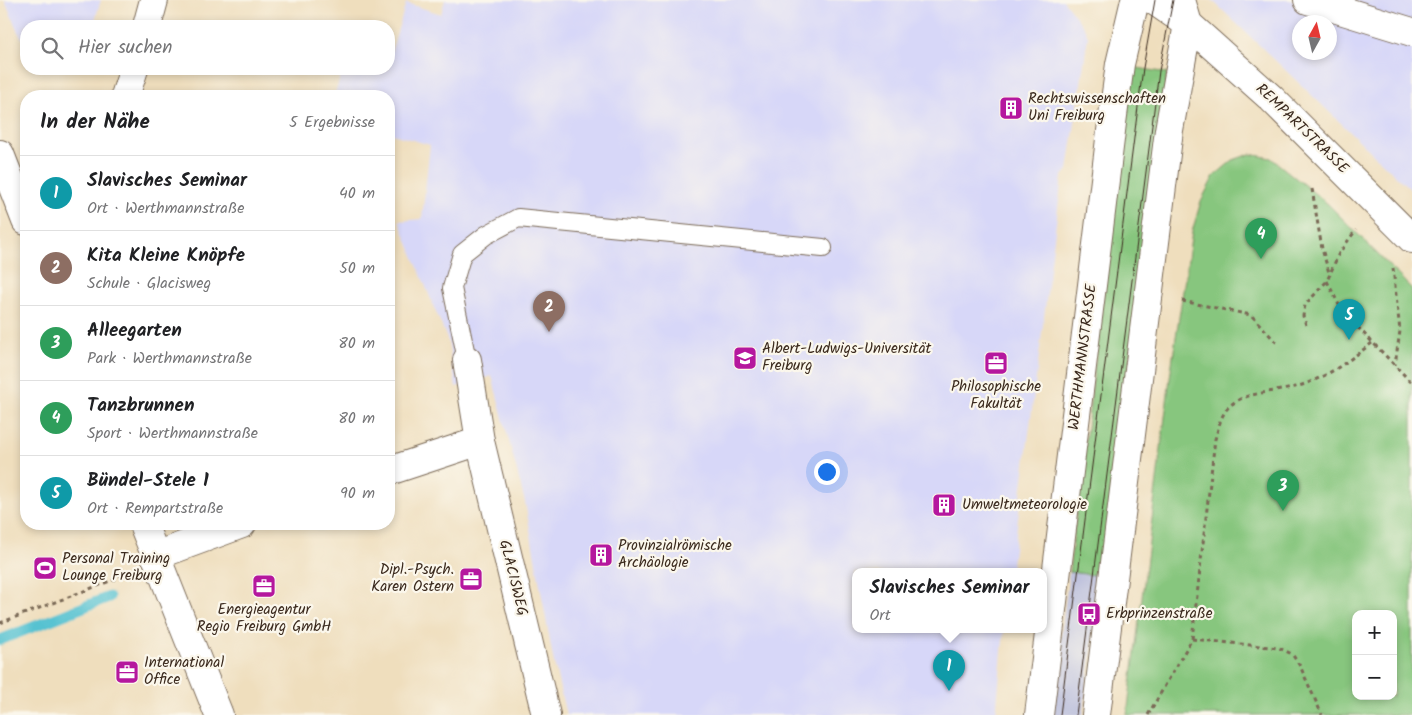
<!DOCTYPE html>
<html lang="de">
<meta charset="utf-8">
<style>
body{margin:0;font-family:Kalam,sans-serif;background:#f6f6f6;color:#202124}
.controls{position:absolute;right:15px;bottom:15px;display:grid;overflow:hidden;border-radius:10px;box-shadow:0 2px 8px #0003}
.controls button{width:45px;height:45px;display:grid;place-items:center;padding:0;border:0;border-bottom:1px solid #e0e0e0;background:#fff;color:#202124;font:25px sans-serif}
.compass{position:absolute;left:1292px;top:15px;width:45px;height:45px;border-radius:50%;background:#fff;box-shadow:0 2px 8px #0003;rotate:8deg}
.you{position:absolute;left:826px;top:471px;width:18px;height:18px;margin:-12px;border:4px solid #fff;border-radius:50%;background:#1a73e8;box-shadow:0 0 0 8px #1a73e833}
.badge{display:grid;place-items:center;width:32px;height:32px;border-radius:50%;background:#0b8043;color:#fff;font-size:16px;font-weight:700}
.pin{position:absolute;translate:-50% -41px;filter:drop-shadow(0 1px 2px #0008)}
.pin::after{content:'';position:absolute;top:26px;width:18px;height:15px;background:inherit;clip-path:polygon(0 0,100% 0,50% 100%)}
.popup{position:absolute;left:852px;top:568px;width:195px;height:65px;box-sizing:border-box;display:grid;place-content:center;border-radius:10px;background:#fff;filter:drop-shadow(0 1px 4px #0005);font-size:16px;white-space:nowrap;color:#757577}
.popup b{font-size:19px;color:#202124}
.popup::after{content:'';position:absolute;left:50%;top:100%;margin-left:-10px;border:10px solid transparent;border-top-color:#fff}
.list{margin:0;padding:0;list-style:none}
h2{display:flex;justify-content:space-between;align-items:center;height:65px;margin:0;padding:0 20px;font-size:21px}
h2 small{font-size:16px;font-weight:400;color:#757577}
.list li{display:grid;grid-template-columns:32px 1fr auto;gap:15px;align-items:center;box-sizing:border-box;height:75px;padding:0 20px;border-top:1px solid #e0e0e0}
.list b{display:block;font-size:19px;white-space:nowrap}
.list p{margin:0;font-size:16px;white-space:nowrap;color:#757577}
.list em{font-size:16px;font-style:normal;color:#757577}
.icon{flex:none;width:28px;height:28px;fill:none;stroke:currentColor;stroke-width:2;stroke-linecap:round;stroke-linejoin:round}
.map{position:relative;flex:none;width:1412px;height:715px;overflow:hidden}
.search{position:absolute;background:#fff;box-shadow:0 2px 8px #0003;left:20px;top:20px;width:375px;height:55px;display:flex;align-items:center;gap:12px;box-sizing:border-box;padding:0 18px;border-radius:20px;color:#757577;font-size:19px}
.panel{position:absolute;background:#fff;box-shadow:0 2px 8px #0003;left:20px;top:90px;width:375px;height:440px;border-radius:20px}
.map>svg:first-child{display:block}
.built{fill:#d7d7f8;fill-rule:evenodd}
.industrial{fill:#bfc2dd}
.green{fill:#87c67e;stroke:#61784e;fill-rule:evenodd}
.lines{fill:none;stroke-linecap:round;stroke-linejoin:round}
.stream{stroke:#57c2d1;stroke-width:11}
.lane-casing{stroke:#7a6956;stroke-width:20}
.street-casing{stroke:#7a6956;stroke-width:30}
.path{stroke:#7a6956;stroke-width:3;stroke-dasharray:4 4;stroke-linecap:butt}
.lane{stroke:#fff;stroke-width:18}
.street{stroke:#fff;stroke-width:28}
.tram{stroke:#3b2a1e;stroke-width:1}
.labels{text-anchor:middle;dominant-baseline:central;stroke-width:4.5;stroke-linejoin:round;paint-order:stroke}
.poi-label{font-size:15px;fill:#3b2a1e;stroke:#fbf7ec;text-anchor:start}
.street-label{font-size:15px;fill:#3b2a1e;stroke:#fbf7ec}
</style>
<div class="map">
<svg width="1412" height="715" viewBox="0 0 1412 715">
<rect width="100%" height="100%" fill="#fbf7ec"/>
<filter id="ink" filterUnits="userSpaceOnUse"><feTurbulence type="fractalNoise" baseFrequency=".02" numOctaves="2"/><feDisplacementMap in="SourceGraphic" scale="10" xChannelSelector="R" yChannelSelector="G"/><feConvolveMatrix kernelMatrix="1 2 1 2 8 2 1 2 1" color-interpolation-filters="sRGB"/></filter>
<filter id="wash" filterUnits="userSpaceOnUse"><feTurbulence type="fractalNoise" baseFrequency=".0096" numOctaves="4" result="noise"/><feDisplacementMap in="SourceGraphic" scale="20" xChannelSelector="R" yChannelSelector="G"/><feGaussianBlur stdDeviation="1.12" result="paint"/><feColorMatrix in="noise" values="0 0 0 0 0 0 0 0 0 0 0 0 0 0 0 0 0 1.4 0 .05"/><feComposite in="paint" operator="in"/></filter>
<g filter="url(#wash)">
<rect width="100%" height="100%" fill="#efdebd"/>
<!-- built -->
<g class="built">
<path d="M 5,0 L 101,0 L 93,26 L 26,26 L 26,44 L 18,32 Z"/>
<path d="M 445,0 L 1063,0 L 1085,29 L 1088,36 L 1068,170 L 1062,177 L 1011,572 L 855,572 L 855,630 L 1004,630 L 996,715 L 566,715 L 553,658 L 525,502 L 492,376 L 456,387 L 448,341 L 399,221 L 422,219 L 430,145 L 389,133 L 389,96 L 334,96 L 342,73 L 344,73 L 346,69 L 389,69 L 389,59 L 406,3 L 441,14 Z"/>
<path d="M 1212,0 L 1412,0 L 1412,191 ZM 1300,22 L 1330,22 L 1330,52 L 1300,52 Z"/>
</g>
<!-- industrial -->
<path class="industrial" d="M 1069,572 L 1102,576 L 1083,715 L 1051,715 Z"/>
<!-- green -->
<g class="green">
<path d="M 1132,67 L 1167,73 L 1102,576 L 1069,572 Z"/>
<path d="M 1250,154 L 1271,158 L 1329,205 L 1412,289 L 1412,715 L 1127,715 L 1171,370 L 1192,232 L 1201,201 L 1214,176 L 1233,160 ZM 1356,614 L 1393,614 L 1393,696 L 1356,696 Z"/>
</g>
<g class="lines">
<!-- stream -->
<g class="stream">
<path d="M 319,524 L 321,524"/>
<path d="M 0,640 L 109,597"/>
</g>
</g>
</g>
<g filter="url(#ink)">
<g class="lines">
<!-- lane casing -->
<g class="lane-casing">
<path id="lane" d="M 467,360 L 452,288 L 462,254 L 486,235 L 518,218 L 823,248"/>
</g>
<!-- street casing -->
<g class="street-casing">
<g id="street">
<path d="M 1153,0 L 1188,24 L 1271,98 L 1412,239"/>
<path d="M 1308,0 L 1412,32"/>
<path d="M 147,26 L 154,0"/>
<path d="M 125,96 L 134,69"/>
<path d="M 0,154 L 26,221"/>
<path d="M 467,360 L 480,441 L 546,715"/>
<path d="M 389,471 L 480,441"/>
<path d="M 143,524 L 219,715"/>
<path d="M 155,556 L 242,524"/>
<path d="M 1039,715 L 1112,123 L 1120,64 L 1135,0"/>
<path d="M 1096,715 L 1169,130 L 1188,24 L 1181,0"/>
</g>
</g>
<!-- path -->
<g class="path">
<path d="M 1312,189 L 1322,249 L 1330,276"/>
<path d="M 1393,268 L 1400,331 L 1395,365"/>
<path d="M 1327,281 L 1342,311 L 1412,383"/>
<path d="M 1182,301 L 1251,315 L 1277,343"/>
<path d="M 1306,325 L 1303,316 L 1305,305 L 1327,281 L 1339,253 L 1356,230"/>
<path d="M 0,623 L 126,575"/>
<path d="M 1192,639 L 1279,648 L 1292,654 L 1300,666 L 1322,715"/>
<path d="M 1148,715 L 1192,639 L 1215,439 C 1219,427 1221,412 1232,404 C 1249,391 1275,393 1295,387 C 1325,379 1347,362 1372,343"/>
</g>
<!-- lane -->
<use href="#lane" class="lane"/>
<!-- street -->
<use href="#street" class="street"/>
<!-- tram -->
<g class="tram">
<path d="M 1060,715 L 1143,68 L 1155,0"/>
<path d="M 1076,715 L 1159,71 L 1173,0"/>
</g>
</g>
</g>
<!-- icons -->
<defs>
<g id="building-square" transform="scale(1.25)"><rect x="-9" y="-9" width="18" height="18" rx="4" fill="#b5179e" stroke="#fbf7ec"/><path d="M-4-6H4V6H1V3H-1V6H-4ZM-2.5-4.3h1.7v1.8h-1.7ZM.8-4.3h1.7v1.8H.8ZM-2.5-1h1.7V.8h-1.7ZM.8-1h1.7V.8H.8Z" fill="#fff"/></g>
<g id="university-square" transform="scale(1.25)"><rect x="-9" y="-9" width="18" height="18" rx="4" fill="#b5179e" stroke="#fbf7ec"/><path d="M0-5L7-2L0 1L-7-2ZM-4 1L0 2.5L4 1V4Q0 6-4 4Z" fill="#fff"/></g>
<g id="office-square" transform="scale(1.25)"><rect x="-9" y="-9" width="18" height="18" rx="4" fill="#b5179e" stroke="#fbf7ec"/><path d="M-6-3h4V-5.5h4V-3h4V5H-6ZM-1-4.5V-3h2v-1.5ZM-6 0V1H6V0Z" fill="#fff"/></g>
<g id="stadium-square" transform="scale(1.25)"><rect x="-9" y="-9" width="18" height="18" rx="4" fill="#b5179e" stroke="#fbf7ec"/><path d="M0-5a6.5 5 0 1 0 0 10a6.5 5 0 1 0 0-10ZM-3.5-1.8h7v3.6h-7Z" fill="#fff"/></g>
<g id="bus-square" transform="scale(1.25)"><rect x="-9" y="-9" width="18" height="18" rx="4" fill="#b5179e" stroke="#fbf7ec"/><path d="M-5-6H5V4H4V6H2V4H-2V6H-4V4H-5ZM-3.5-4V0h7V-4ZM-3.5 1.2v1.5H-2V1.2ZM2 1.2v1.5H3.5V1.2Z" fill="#fff"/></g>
</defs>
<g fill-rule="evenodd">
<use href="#building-square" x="1011" y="108"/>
<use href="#university-square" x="745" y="358"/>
<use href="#office-square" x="996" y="363"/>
<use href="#building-square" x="944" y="505"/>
<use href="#building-square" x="601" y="555"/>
<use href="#stadium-square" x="45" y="568"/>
<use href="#office-square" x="471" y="579"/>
<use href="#office-square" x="264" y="586"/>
<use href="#bus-square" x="1089" y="614"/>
<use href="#office-square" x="127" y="672"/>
</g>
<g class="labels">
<!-- poi labels -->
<g class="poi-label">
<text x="1028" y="99">Rechtswissenschaften<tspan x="1028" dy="17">Uni Freiburg</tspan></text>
<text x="762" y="349">Albert-Ludwigs-Universität<tspan x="762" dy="17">Freiburg</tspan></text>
<text x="996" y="387" text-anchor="middle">Philosophische<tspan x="996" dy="17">Fakultät</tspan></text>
<text x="962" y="505">Umweltmeteorologie</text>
<text x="618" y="546">Provinzialrömische<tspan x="618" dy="17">Archäologie</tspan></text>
<text x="62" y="559">Personal Training<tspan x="62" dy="17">Lounge Freiburg</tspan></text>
<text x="454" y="570" text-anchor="end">Dipl.-Psych.<tspan x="454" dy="17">Karen Ostern</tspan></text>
<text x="264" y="610" text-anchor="middle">Energieagentur<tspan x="264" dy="17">Regio Freiburg GmbH</tspan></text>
<text x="1106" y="614">Erbprinzenstraße</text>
<text x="144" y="663">International<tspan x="144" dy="17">Office</tspan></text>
</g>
<!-- street labels -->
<g class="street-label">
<text transform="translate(1302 129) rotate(44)">REMPARTSTRASSE</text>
<text transform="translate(1083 357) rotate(-83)">WERTHMANNSTRASSE</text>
<text transform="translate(513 578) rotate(76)">GLACISWEG</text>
</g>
</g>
</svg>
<div class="controls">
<button>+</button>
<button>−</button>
</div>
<svg class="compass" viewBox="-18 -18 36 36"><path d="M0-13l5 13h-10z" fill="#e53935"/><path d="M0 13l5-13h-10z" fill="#757577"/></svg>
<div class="you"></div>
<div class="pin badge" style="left:949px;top:691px;background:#0f9aa8">1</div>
<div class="popup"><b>Slavisches Seminar</b>Ort</div>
<div class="pin badge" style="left:549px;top:332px;background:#8d6e63">2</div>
<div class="pin badge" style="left:1283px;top:511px;background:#2e9e5b">3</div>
<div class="pin badge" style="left:1261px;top:259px;background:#2e9e5b">4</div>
<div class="pin badge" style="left:1349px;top:340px;background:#0f9aa8">5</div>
<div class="search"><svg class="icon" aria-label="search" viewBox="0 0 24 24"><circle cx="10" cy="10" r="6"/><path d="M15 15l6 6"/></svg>Hier suchen</div>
<section class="panel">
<h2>In der Nähe<small>5 Ergebnisse</small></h2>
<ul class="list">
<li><span class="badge" style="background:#0f9aa8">1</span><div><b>Slavisches Seminar</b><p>Ort · Werthmannstraße</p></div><em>40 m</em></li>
<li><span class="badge" style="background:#8d6e63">2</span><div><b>Kita Kleine Knöpfe</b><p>Schule · Glacisweg</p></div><em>50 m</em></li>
<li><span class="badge" style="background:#2e9e5b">3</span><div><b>Alleegarten</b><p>Park · Werthmannstraße</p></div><em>80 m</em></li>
<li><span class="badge" style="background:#2e9e5b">4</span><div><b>Tanzbrunnen</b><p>Sport · Werthmannstraße</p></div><em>80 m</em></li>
<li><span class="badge" style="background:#0f9aa8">5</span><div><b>Bündel-Stele 1</b><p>Ort · Rempartstraße</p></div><em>90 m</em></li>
</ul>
</section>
</div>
